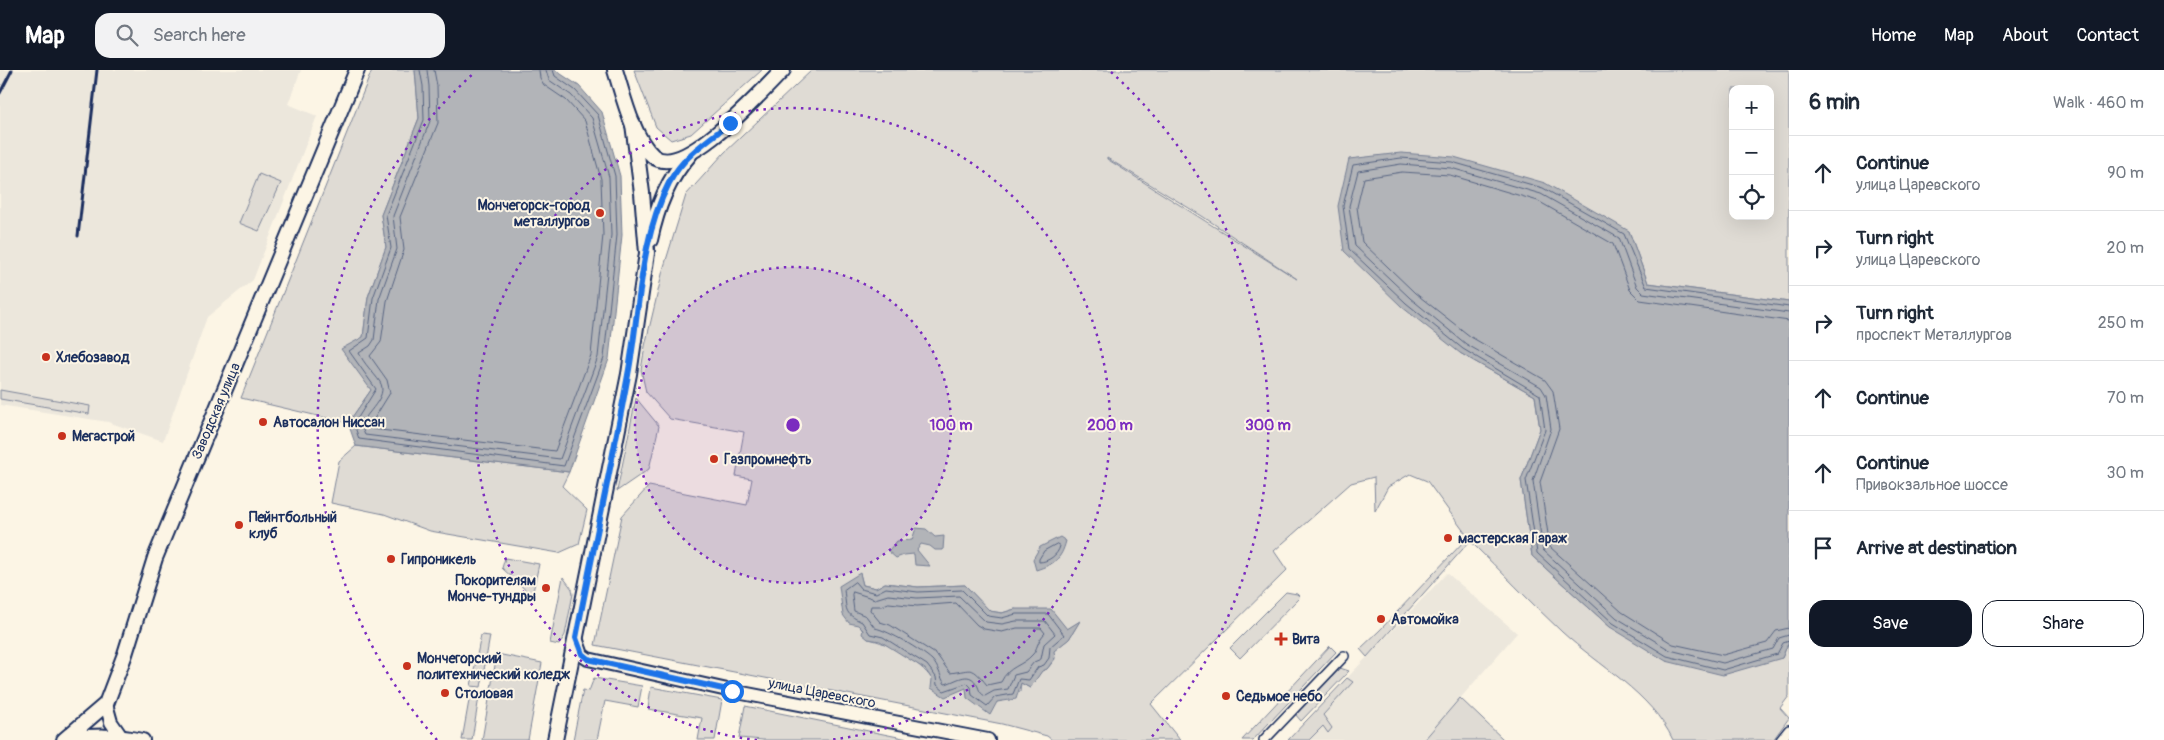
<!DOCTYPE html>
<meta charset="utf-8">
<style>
body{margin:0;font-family:Pangolin,sans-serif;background:#f2f2f3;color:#1f2937}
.controls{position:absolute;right:15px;top:15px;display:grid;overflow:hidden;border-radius:10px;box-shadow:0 5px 20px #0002}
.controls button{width:45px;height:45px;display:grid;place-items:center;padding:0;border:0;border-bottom:1px solid #e0e1e3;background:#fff;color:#1f2937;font:25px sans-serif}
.stop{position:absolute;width:15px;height:15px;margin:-11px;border:4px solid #1a73e8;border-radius:50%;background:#fff}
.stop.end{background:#1a73e8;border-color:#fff;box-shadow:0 1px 5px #0008}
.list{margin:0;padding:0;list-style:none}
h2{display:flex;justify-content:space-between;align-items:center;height:65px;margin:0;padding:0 20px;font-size:21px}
h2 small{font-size:16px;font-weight:400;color:#747a83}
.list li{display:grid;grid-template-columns:32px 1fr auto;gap:15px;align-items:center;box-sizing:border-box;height:75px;padding:0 20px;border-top:1px solid #e0e1e3}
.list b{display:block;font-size:19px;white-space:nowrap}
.list p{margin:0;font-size:16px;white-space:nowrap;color:#747a83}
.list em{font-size:16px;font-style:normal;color:#747a83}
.actions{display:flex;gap:10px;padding:15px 20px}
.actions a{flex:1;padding:11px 0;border:1px solid #111827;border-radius:15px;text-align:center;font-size:18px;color:#111827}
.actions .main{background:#111827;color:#fff}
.icon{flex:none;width:28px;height:28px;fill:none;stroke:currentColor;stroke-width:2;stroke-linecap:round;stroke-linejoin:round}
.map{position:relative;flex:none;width:1789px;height:670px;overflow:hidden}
header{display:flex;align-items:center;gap:30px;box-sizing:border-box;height:70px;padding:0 25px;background:#111827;color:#fff}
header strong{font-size:24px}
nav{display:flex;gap:28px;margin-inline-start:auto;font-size:18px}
.search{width:350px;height:45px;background:#f2f2f3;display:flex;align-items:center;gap:12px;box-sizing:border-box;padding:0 18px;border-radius:15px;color:#747a83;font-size:19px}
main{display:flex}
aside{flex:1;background:#fff}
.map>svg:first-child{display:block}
.built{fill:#ece7dc}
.green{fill:#dfdbd4;stroke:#7d8599;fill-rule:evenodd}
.water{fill:#b2b4b8;stroke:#767f94}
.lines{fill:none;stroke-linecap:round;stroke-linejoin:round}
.shore{stroke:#576482;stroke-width:1}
.street-casing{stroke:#1b2f5e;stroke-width:12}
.secondary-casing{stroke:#1b2f5e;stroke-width:16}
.primary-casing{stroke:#1b2f5e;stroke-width:18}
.street{stroke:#fcf5e5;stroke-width:9}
.secondary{stroke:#fcf5e5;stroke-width:12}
.primary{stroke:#fcf5e5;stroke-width:14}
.rail{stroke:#1b2f5e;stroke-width:3}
.route{stroke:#1a73e8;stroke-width:6}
.ring{fill:none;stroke:#7b2cbf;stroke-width:2.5;stroke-dasharray:2.5 5}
.poi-dot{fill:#c8321e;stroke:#fcf5e5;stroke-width:2}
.labels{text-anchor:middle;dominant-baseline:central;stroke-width:4;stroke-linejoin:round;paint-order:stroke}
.poi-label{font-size:14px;font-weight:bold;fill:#1b2f5e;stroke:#fcf5e5;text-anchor:start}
.street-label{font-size:14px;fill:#1b2f5e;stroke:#fcf5e5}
.centre{fill:#7b2cbf;stroke:#fcf5e5;stroke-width:2.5}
.ring-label{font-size:15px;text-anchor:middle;font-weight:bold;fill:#7b2cbf;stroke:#fcf5e5;stroke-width:4;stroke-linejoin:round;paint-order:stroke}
</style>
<header>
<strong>Map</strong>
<div class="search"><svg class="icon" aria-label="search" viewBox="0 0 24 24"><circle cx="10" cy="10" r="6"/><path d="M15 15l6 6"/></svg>Search here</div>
<nav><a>Home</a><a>Map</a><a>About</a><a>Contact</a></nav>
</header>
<main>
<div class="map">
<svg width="1789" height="670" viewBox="0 0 1789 670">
<rect width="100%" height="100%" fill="#fcf5e5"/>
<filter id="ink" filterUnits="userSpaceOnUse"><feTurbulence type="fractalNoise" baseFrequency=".02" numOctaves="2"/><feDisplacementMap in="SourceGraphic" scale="10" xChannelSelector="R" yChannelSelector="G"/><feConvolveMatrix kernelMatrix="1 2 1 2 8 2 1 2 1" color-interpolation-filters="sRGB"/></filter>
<g filter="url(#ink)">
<!-- built -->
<g class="built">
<path d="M 0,0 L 301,0 L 288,34 L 317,46 L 253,210 L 207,247 L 163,371 L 108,352 L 0,335 Z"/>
<path d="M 1447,503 L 1517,563 L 1424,670 L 1288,670 Z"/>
</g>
<!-- green -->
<g class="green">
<path d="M 372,0 L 415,0 L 419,48 L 381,145 L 386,177 L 368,227 L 363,268 L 371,320 L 348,353 L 241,328 Z"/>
<path d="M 634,0 L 762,0 L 691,64 L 671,70 L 656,57 Z"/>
<path d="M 812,0 L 1789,0 L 1789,232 L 1648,213 L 1629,161 L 1460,283 L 1535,326 L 1540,359 L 1521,410 L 1532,486 L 1610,557 L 1782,588 L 1789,571 L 1789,626 L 1780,638 L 1789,648 L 1773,670 L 1673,670 C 1651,623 1599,596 1562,562 C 1531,533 1501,501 1470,471 L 1367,587 L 1360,579 L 1380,560 L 1468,467 L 1427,411 L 1410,404 L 1388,417 L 1375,441 L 1374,407 L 1351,413 L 1274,481 L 1287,500 L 1151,634 L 1180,670 L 1052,670 L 1047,666 L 1002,654 L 595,575 L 622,446 L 649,416 L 747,435 L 752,409 L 736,406 L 744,362 L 670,349 L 646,322 L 641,300 L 645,276 L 663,200 L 686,125 L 724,83 ZM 1733,19 L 1770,19 L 1770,146 L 1733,146 ZM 1107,88 L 1202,146 L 1297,209 L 1107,89 ZM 860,504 L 863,515 L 876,518 L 885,513 L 918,517 L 965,515 L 989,541 L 1002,543 L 1015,539 L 1067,560 L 1079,552 L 1069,569 L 1053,581 L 1055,589 L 1047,599 L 1042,600 L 1030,618 L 1021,613 L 1020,622 L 997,632 L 967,617 L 932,609 C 920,592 888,572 868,569 L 859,555 Z"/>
<path d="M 259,104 L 281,113 L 259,161 L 239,153 Z"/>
<path d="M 0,320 L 90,336 L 89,344 L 0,329 Z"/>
<path d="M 636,328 L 659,356 L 649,399 L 617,421 Z"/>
<path d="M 356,376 L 569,402 L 562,416 L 587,440 L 579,474 L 559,483 L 430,461 L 384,444 L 331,433 L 339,391 Z"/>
<path d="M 505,488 L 539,494 L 532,526 L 502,498 Z"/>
<path d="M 563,507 L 572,519 L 573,524 L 565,565 L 559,575 L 550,573 Z"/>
<path d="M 1286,522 L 1297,524 L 1300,527 L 1240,588 L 1230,578 Z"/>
<path d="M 481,565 L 490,566 L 481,617 L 471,616 Z"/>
<path d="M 1330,576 L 1336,582 L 1253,670 L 1242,670 Z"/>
<path d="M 497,584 L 542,593 L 528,670 L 482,670 Z"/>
<path d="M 1340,598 L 1349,601 L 1301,651 L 1295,644 Z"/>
<path d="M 594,608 L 642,616 L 638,637 L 605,631 L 597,670 L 573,670 L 583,620 L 589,621 Z"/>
<path d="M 1347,608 L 1353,612 L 1323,645 L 1332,658 L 1328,663 L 1323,656 L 1309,670 L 1288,670 Z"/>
<path d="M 651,617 L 722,630 L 715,670 L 698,670 L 702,648 L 648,639 Z"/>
<path d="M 470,625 L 479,627 L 472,670 L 462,670 Z"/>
<path d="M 1460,628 L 1504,670 L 1424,670 Z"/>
<path d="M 745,636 L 908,669 L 908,670 L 763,670 L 739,668 Z"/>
</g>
<!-- water -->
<g class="water">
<path d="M 415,0 L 555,0 L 579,16 L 602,42 L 620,106 L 622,165 L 609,289 L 569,402 L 356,376 L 348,353 L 371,320 L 341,279 L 363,267 L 368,227 L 386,177 L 381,145 L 419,48 Z"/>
<path d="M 1401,83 L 1454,87 L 1545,113 L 1629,161 L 1648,213 L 1789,232 L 1789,571 L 1782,588 L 1723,605 L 1666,591 L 1610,557 L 1532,486 L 1521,410 L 1540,359 L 1535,326 L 1460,283 L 1402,237 L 1344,181 L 1338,136 L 1349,89 Z"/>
<path d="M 916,458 L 926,459 L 935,467 L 944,466 L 943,480 L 935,480 L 930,476 L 921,474 L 917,480 L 930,496 L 915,495 L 914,484 L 904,485 L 896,488 L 888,481 L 897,471 L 912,470 Z"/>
<path d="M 1060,467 L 1066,471 C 1061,490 1054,494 1036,500 L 1033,489 L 1040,477 Z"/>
<path d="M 860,503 L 863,515 L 876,518 L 885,513 L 918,517 L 965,515 L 990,541 L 1002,543 L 1015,539 L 1051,539 L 1067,559 L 1080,551 L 1069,569 L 1054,581 L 1055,588 L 1047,599 L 1042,601 L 1030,618 L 1021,613 L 1016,629 L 997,632 L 990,645 L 967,628 L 966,618 L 945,627 L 931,618 L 932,609 L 925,599 L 880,571 L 868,569 L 862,564 L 863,560 L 858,555 L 849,553 L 843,545 L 839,516 Z"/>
</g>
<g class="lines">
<!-- shore -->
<g class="shore">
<path d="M 420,0 L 423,16 L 424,50 L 386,145 L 391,178 L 373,228 L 368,268 L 349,281 L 376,319 L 354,354 L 359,369 L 564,396 L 604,288 L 617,165 L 615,106 L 598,45 L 575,20 L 555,6 L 553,0"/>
<path d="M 427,0 L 429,16 L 430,51 L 393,146 L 397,179 L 379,229 L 374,270 L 370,276 L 359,283 C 364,294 373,302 380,312 C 389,327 365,343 361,356 L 365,365 L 560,389 L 598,287 L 611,165 L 609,107 L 592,48 L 571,25 L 549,10 L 546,0"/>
<path d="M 434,0 L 437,16 L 438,53 L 400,147 L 404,180 L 387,231 L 381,272 L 370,286 L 387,310 L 390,323 L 369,357 L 372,359 L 555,381 L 591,285 L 603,165 L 601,109 L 585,51 L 566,30 L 544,15 L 540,8 L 539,0"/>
<path d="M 1789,237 L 1646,217 L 1624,164 L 1543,118 L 1452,92 L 1401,88 L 1353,95 L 1343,136 L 1349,179 L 1406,233 L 1463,279 L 1540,325 L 1545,360 L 1526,410 L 1537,483 L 1613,553 L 1667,586 L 1723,600 L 1777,584 L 1783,573 L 1789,571"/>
<path d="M 1789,243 L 1643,223 L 1637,217 L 1619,168 L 1541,124 L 1451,98 L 1401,94 L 1358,101 L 1349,136 L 1355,176 L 1410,228 L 1466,274 L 1541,317 L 1546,325 L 1551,359 L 1533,411 L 1543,480 L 1617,548 L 1670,580 L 1723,593 L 1773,579 L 1779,568 L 1789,565"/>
<path d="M 1789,251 L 1640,230 L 1630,220 L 1613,174 L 1538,131 L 1450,105 L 1402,102 L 1364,108 L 1357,137 L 1362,172 L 1415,223 L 1471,267 L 1545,310 L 1553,321 L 1559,359 L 1540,412 L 1550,477 L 1622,542 L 1673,574 L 1723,585 L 1767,573 L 1776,561 L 1789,558"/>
<path d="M 1057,474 L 1060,476 C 1058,485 1048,492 1039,492 L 1039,489 L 1044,481 Z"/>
<path d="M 855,512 L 861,519 L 876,523 L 886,518 L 918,522 L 962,520 L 988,546 L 1002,548 L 1016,544 L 1048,544 L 1064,565 L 1050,577 L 1049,588 L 1044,595 L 1038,597 L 1029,610 L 1019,609 L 1013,624 L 995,627 L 987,636 L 972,625 L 971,617 L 967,613 L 944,621 L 937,615 L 936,607 L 927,595 L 883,567 L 870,564 L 862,552 C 843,543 847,540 844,520 Z"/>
<path d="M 853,522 L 875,529 L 888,525 L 917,528 L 959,526 L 986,552 L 1002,554 L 1016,551 L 1045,551 L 1055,564 L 1044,574 L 1041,589 L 1034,592 L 1026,602 L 1014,605 L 1008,619 L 994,621 L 985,626 C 978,622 980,619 976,613 C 968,600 955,612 945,614 C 940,607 939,597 932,590 C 921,580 889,561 875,558 L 866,546 L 854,541 L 852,525 Z"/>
<path d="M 889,533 L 917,536 L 956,533 L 977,555 L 984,559 L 1002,562 L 1017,558 L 1041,558 L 1045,563 C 1037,571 1037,580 1033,584 C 1022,597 1009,595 1001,612 L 987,615 C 971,595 973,600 950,603 L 937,585 L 890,555 L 880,552 L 870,540 L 871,536 L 881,536 Z"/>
</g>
<!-- street casing -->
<g class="street-casing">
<g id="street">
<path d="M 1264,670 L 1344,586"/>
<path d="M 1781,670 L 1789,660"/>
</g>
</g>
<!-- secondary casing -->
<g class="secondary-casing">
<g id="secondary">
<path d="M 576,568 L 582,585 L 588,589 L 732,621 L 988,670"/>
<path d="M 106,634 L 111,652 L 120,665"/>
<path d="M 66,668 C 93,665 116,664 143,670"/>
</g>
</g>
<!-- primary casing -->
<g class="primary-casing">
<g id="primary">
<path d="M 615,0 C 623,25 633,69 653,86 C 683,111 763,20 783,0"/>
<path d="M 650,170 C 657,137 668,109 690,84"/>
<path d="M 64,670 L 106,634 L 125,584 L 155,488 L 357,0"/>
<path d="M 555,670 L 629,304 L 647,183 L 642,123 L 633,54"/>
</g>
</g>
<!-- street -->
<use href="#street" class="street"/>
<!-- secondary -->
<use href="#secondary" class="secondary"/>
<!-- primary -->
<use href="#primary" class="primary"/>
<!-- rail -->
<g class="rail">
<path d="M 0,23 L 12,0"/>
<path d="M 78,166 L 97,0"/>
</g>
</g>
</g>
<g class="lines" filter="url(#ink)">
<!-- route -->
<path class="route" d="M 730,53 C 707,71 683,86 669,113 C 639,171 640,242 628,305 C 612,393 593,480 576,568 L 582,584 L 588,589 L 732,621"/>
</g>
<!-- distance rings -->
<circle cx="793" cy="355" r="158" fill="#7b2cbf" fill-opacity=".12"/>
<g class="ring">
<circle cx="793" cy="355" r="158"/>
<path d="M757 670A317 317 0 1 1 829 670"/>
<path d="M437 670A475 475 0 0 1 475 2M1111 2A475 475 0 0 1 1149 670"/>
</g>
<!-- markers -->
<g class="poi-dot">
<circle cx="600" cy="143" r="5"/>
<circle cx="46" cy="287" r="5"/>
<circle cx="263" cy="352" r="5"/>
<circle cx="62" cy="366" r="5"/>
<circle cx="714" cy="389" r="5"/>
<circle cx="239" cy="455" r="5"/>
<circle cx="1448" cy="468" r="5"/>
<circle cx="391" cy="489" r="5"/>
<circle cx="546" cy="518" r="5"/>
<circle cx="1381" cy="549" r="5"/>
<path d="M1278.5 561.5h5v5h5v5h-5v5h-5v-5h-5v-5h5z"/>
<circle cx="407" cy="596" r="5"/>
<circle cx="445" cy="623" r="5"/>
<circle cx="1226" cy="626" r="5"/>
</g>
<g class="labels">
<!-- poi labels -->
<g class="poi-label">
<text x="590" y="135" text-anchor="end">Мончегорск-город<tspan x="590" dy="16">металлургов</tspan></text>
<text x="56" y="287">Хлебозавод</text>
<text x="273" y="352">Автосалон Ниссан</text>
<text x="72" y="366">Мегастрой</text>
<text x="724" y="389">Газпромнефть</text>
<text x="249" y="447">Пейнтбольный<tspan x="249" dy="16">клуб</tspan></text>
<text x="1458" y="468">мастерская Гараж</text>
<text x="401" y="489">Гипроникель</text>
<text x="536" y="510" text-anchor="end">Покорителям<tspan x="536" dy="16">Монче-тундры</tspan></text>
<text x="1391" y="549">Автомойка</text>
<text x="1292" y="569">Вита</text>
<text x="417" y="588">Мончегорский<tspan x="417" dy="16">политехнический коледж</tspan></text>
<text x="455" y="623">Столовая</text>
<text x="1236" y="626">Седьмое небо</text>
</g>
<!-- street labels -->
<g class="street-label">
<text transform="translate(216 341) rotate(-67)">Заводская улица</text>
<text transform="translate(822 623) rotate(11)">улица Царевского</text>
</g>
</g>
<circle cx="793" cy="355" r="8" class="centre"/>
<g class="ring-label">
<text x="951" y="360">100 m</text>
<text x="1110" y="360">200 m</text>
<text x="1268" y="360">300 m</text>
</g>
</svg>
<div class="controls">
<button>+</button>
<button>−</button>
<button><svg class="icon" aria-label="locate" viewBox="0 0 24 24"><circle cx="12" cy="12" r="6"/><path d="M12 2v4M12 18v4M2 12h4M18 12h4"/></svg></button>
</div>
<div class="stop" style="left:732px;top:621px"></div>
<div class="stop end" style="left:730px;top:53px"></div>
</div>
<aside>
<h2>6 min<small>Walk · 460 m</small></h2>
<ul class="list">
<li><svg class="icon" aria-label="ahead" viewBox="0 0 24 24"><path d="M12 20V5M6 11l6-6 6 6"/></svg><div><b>Continue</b><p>улица Царевского</p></div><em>90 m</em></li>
<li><svg class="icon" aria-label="right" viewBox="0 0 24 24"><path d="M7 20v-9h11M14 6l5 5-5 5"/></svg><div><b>Turn right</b><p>улица Царевского</p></div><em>20 m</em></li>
<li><svg class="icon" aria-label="right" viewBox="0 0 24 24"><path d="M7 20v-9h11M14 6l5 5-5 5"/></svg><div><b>Turn right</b><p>проспект Металлургов</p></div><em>250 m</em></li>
<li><svg class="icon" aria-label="ahead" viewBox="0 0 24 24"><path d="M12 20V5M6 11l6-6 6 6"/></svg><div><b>Continue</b></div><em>70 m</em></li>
<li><svg class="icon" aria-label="ahead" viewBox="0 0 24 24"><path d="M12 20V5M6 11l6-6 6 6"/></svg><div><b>Continue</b><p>Привокзальное шоссе</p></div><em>30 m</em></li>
<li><svg class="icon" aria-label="arrive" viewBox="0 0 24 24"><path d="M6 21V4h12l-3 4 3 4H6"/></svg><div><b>Arrive at destination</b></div></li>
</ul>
<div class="actions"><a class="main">Save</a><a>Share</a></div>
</aside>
</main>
